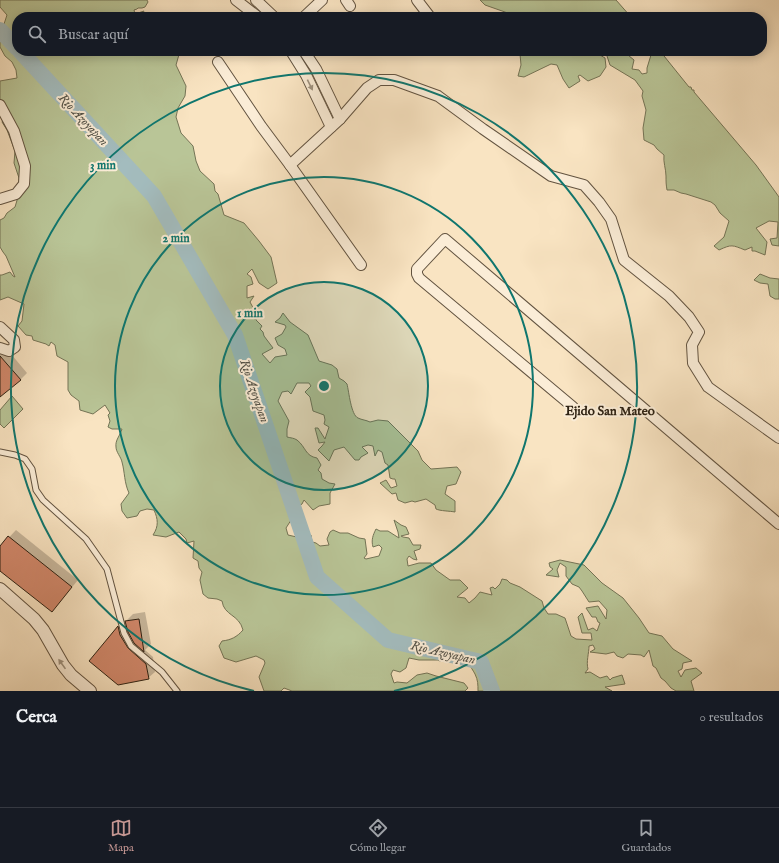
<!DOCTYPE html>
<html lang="es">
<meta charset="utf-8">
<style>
body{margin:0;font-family:"IM FELL English",serif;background:#242831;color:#f1f3f6}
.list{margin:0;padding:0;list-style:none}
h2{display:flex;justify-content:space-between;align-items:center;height:52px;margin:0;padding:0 16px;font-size:17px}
h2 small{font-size:13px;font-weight:400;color:#9ea1a6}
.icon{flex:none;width:22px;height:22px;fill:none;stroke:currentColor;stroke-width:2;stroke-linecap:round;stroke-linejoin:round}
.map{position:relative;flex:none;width:779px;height:691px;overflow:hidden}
.search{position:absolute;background:#171b24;box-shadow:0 2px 10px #0003;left:12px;right:12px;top:12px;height:44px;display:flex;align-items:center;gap:10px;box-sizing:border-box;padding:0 14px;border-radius:16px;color:#9ea1a6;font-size:15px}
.sheet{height:116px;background:#171b24}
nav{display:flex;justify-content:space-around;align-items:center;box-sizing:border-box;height:56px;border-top:1px solid #363941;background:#171b24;font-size:11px;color:#9ea1a6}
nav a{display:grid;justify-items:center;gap:2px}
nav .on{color:#c59692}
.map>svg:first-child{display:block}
.green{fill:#b9c597;stroke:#747456}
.shadow{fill:#0003}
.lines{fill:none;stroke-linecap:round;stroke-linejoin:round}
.river{stroke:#a3bcbe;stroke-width:16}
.building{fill:#d1886b;stroke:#2f2314}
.service-casing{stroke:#625340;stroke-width:7}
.minor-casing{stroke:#625340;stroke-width:12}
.tertiary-casing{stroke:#625340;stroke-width:14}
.service{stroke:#fbedd7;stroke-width:5}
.minor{stroke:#fbedd7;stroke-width:10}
.tertiary{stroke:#fbedd7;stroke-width:12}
.oneway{fill:#9f927f}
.ring{fill:none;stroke:#0f766e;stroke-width:2}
.labels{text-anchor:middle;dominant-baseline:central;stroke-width:4;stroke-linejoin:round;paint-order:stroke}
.water-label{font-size:13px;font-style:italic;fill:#525147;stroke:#fbedd7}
.neighbourhood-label{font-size:13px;font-weight:bold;fill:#2f2314;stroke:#fbedd7}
.centre{fill:#0f766e;stroke:#fbedd7;stroke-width:2}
.ring-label{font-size:12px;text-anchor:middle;font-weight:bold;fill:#0f766e;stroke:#fbedd7;stroke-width:4;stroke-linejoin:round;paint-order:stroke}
</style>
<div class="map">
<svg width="779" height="691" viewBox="0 0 779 691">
<rect width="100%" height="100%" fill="#f9e4c2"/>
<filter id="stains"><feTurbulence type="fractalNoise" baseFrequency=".005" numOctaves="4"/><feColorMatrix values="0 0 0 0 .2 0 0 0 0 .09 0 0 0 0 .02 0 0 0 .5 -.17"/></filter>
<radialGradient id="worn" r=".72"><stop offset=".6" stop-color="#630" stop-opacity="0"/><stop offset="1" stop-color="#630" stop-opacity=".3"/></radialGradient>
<!-- green -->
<g class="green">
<path d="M 0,0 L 147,0 L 148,2 L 145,7 L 142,8 L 138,8 L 137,9 L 134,10 L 135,14 L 144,11 L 141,17 L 17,17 L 17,51 L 180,51 L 176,65 L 186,86 L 185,96 L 178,108 L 176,117 L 181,133 L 193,146 L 196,161 L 200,171 L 214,184 L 215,191 L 218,194 L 224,215 L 244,223 L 259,241 L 271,257 L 277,283 L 268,289 L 259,283 L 252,269 L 247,274 L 251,277 L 253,284 L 247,286 L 247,298 L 254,296 L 250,302 L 257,315 L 256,320 L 262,326 L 260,329 L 263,332 L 264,336 L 273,348 L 262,354 L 270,363 L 275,357 L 287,355 L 285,349 L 278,345 L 275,338 L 282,334 L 286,327 L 285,325 L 275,322 L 280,318 L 283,313 L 290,322 L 308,335 L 319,361 L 332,365 L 337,369 L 339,378 L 344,381 L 347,384 C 349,392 351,415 358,418 C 362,420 366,420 370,422 L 378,420 L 388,421 L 418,451 L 422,460 L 431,469 L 457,467 L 461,472 L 456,484 L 447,486 L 445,494 L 455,501 L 455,512 C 450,511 440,511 436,509 L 435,505 L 426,499 L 415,502 L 412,501 L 405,503 L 398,500 L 396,493 L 392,494 L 380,483 L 386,480 L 391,488 L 397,486 L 395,479 L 393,479 L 390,478 L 388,465 L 385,463 L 382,452 L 378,450 L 375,456 L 373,446 L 368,445 L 362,447 L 368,453 L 361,457 L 359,460 L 355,460 L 344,447 L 334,450 L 329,461 L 318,450 L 322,446 L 325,442 L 319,443 L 315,428 L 318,428 L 325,439 L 329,427 L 324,424 L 325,420 L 324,415 L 313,411 L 310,397 L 305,392 L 311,386 L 309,383 L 297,383 L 291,394 L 288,391 L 282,392 L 278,401 L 289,421 L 287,429 L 287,437 C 291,438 294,438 297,440 C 306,447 305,456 317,458 L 321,465 L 318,470 L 321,473 L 322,479 L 329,483 L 335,484 L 330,493 L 330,504 L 319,506 L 313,510 L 304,500 L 302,504 L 294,509 L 293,517 L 286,528 L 288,535 L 301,538 L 307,532 L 311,535 L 312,542 L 316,543 L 320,546 L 329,545 L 327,539 L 330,532 L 333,530 L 340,533 L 348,533 L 359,538 L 365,539 L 367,554 L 364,558 L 366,559 L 379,556 L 382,548 L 379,545 L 373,547 C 371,540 373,535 376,529 L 380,531 L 388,531 L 399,538 L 398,532 L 394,520 L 401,525 L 406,527 L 409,534 L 401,536 L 403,537 L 409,538 L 413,545 L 421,545 L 420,549 L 414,551 L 417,560 L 413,559 L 409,556 L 407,559 L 408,566 L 419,563 L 431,563 L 436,570 L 450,580 L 460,580 L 468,588 L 457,597 L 465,598 L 469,603 L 475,598 L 480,592 L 492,595 L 490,588 L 493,587 L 495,589 L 500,584 L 502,579 L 507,580 L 510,583 L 520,587 L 542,601 L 544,608 L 548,614 L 556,614 L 565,618 L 571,636 L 576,639 L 592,640 L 591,633 L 582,633 L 578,617 L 582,613 L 588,630 L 593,628 L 597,631 L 600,623 L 598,622 L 596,617 L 592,617 L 586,608 L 598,606 L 606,619 L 607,610 L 599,601 L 589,602 L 582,591 L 579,587 L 572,584 L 566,576 L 566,567 L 560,563 L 557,570 L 559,577 L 546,575 L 553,569 L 550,567 L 549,563 L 560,560 L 584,565 L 602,583 L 623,598 L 639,618 L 649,633 L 662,636 L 673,649 L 692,661 L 683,663 L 682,669 L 678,671 L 681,677 L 685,670 L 696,668 L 702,673 L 691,681 L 694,691 L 676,691 L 671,688 L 665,681 L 661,678 L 656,668 L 653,666 L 649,650 L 644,657 L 641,655 L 628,654 L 623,658 L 617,656 L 614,652 L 606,654 L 590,652 L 595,649 L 593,645 L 589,646 C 589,653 586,662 588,669 L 585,673 L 590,672 L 600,678 L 607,676 L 610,680 L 612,678 L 622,675 L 625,684 L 605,687 L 612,691 L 478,691 C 478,685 478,680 475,674 C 473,670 470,667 469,662 L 461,663 L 469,656 L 454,655 L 452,662 L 444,660 L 440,661 L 438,660 L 419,660 L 409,658 L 406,668 L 400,672 L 393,670 L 391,674 L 394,683 L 397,682 L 407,683 L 417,675 L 427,673 L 436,676 L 464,683 L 468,688 L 465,691 L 292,691 L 284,688 L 281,691 L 264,691 L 259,677 L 265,663 L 264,660 L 256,656 L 236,662 L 224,658 L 219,646 L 222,641 C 231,640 237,637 243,630 C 239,614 224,616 222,601 L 217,599 L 208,598 L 203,594 L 200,580 L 202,572 L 199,568 L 198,561 L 193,558 L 194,541 L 187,543 L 186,539 L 179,532 L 166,537 L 153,535 C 159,526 158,519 154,510 L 147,509 L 140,511 L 137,516 L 127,518 L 122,511 L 121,504 L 129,493 C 124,482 125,473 122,462 C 121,457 116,452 116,447 C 115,440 120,436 122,429 L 112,429 L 108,427 L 110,421 L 108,415 L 110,413 L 105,405 L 93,414 L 80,410 L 79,401 L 71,395 L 68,390 L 68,362 L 57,356 L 55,345 L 51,342 L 49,346 L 46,344 L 33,340 L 32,336 L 26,335 L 18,326 L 22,321 L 24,304 L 8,297 L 0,300 L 0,275 L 2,275 L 10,272 L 13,276 L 15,277 L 6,256 L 3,252 L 0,247 L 0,220 L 4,218 L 7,213 L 15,207 L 18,197 L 19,178 L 14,163 L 15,151 L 7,130 L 2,122 L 5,117 L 0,112 L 0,81 L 17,78 L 16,70 L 12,62 L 5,56 L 0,47 L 0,34 L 3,30 L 4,24 L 7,15 L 0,7 Z"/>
<path d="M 480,0 L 616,0 L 631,17 L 515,17 L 505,12 L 485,5 Z"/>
<path d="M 522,51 L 584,51 L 586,55 L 600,55 L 605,58 L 606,67 L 600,76 L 588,81 L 580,75 L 578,76 L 580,81 L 569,88 L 563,79 L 557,65 L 551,64 L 524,77 L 518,76 L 521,65 L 520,54 Z"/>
<path d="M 612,51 L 623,51 L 634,60 L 632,69 L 639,70 L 642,74 L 647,73 L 647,68 L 651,55 L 648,51 L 660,51 L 689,87 L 691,87 L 692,90 L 694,90 L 694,92 L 756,165 L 779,197 L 779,246 L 772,245 L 770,239 L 777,238 L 778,222 L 769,221 L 756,228 L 767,242 L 765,255 L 755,251 L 752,251 L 752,247 L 745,250 C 732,245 732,244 719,250 L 714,246 L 724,237 L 729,221 L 720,213 L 715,205 L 711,202 L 686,194 L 681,193 L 674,190 L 667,190 C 666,184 666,182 666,176 C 666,169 663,162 664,155 L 657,149 L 654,145 L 644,140 L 643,128 L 646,110 L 642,96 L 643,91 L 635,80 L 610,65 L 607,56 Z"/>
<path d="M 760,274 L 770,278 L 779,279 L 779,299 L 775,299 L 770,296 L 768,284 L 760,283 L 754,280 Z"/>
<path d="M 12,396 L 23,409 L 4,428 L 0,424 L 0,410 Z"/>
</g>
<!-- shadow -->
<g class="shadow">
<path d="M 0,341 L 2,345 L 6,348 L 27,373 L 20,380 L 0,392 Z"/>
<path d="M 16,530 L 78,580 L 58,604 L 0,569 L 0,547 Z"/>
<path d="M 145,612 L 151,644 L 145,650 L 153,657 L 155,672 L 148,678 L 90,661 L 119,626 L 125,620 L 125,622 L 133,614 Z"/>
</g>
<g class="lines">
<!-- river -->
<g class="river">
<path d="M 0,30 L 17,48"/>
<path d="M 20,51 L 154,196 L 235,335 L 317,577 L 388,640 L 481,662 L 492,691"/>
</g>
</g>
<!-- building -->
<g class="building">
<path d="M 0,356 L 21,380 L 0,397 Z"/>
<path d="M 8,536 L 72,587 L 52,612 L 0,571 L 0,546 Z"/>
<path d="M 139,619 L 144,652 L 134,643 L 128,632 L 125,621 Z"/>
<path d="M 118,626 L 120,635 L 128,648 L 146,664 L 149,679 L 118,685 L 89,661 Z"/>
</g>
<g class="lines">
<!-- service casing -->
<g class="service-casing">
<path id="service" d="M 0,452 L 15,455 L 25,459 L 32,469 L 36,490 L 43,500 L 86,539 L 107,569 L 124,633 L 131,646 L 162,672 L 177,691"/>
</g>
<!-- minor casing -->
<g class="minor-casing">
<g id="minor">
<path d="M 236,0 L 258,17"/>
<path d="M 256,0 L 274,17"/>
<path d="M 346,0 L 350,6"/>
<path d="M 417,0 L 430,17"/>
<path d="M 304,17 L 322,0"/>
<path d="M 291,51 L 306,75 L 331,127"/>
<path d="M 304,51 L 316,69 L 340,119"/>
<path d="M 218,62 L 261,126 L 290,165 L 361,265"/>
<path d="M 0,105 L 14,131 L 25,166 L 24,184 L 16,194 L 0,199"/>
<path d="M 290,165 L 340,119 L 367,88 L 379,80 L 394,80 L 438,96 L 483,129 L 551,176 L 584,185 L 599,202 L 611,219 L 624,260 L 669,296 L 689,317 L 699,332 L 692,345 L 693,363 L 708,387 L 779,438"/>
<path d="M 0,327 L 14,340 L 15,347 L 9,351 L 0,348"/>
<path d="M 573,407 L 419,278 L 417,274 L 417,269 L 445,239 L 779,524"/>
</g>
</g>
<!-- tertiary casing -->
<g class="tertiary-casing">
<path id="tertiary" d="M 0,589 L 34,619 L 43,630 L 63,665 L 71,675 L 90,691"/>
</g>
<!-- service -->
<use href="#service" class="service"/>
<!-- minor -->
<use href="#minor" class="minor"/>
<!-- tertiary -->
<use href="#tertiary" class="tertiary"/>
</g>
<!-- one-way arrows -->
<defs><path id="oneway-solid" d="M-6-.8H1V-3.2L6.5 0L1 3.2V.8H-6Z"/></defs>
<g class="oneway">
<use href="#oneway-solid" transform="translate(310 85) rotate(64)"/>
<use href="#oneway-solid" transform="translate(62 664) rotate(-125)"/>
</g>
<!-- distance rings -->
<circle cx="324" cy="386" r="104" fill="#0f766e" fill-opacity=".12"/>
<g class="ring">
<circle cx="324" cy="386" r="104"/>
<circle cx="324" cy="386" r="209"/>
<path d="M254 691A313 313 0 1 1 394 691"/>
</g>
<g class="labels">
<!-- water labels -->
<g class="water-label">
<text transform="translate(83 120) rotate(47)">Rio Azoyapan</text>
<text transform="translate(254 391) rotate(71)">Rio Azoyapan</text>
<text transform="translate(443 653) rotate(13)">Rio Azoyapan</text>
</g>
<!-- neighbourhood labels -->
<g class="neighbourhood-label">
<text x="610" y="411">Ejido San Mateo</text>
</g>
</g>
<circle cx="324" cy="386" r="6" class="centre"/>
<g class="ring-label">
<text x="103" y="169">3 min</text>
<text x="176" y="242">2 min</text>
<text x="250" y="317">1 min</text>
</g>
<rect width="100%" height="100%" filter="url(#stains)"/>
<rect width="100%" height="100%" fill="url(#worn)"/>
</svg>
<div class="search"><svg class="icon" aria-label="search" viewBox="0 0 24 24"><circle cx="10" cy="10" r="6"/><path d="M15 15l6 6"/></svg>Buscar aquí</div>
</div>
<section class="sheet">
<h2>Cerca<small>0 resultados</small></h2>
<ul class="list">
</ul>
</section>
<nav>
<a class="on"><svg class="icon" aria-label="map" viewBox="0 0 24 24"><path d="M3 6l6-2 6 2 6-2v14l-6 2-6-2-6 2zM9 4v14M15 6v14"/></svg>Mapa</a>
<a><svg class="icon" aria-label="directions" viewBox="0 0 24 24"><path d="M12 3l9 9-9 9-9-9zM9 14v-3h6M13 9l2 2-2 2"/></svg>Cómo llegar</a>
<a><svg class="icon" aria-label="saved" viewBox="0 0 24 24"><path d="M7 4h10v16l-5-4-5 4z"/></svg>Guardados</a>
</nav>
